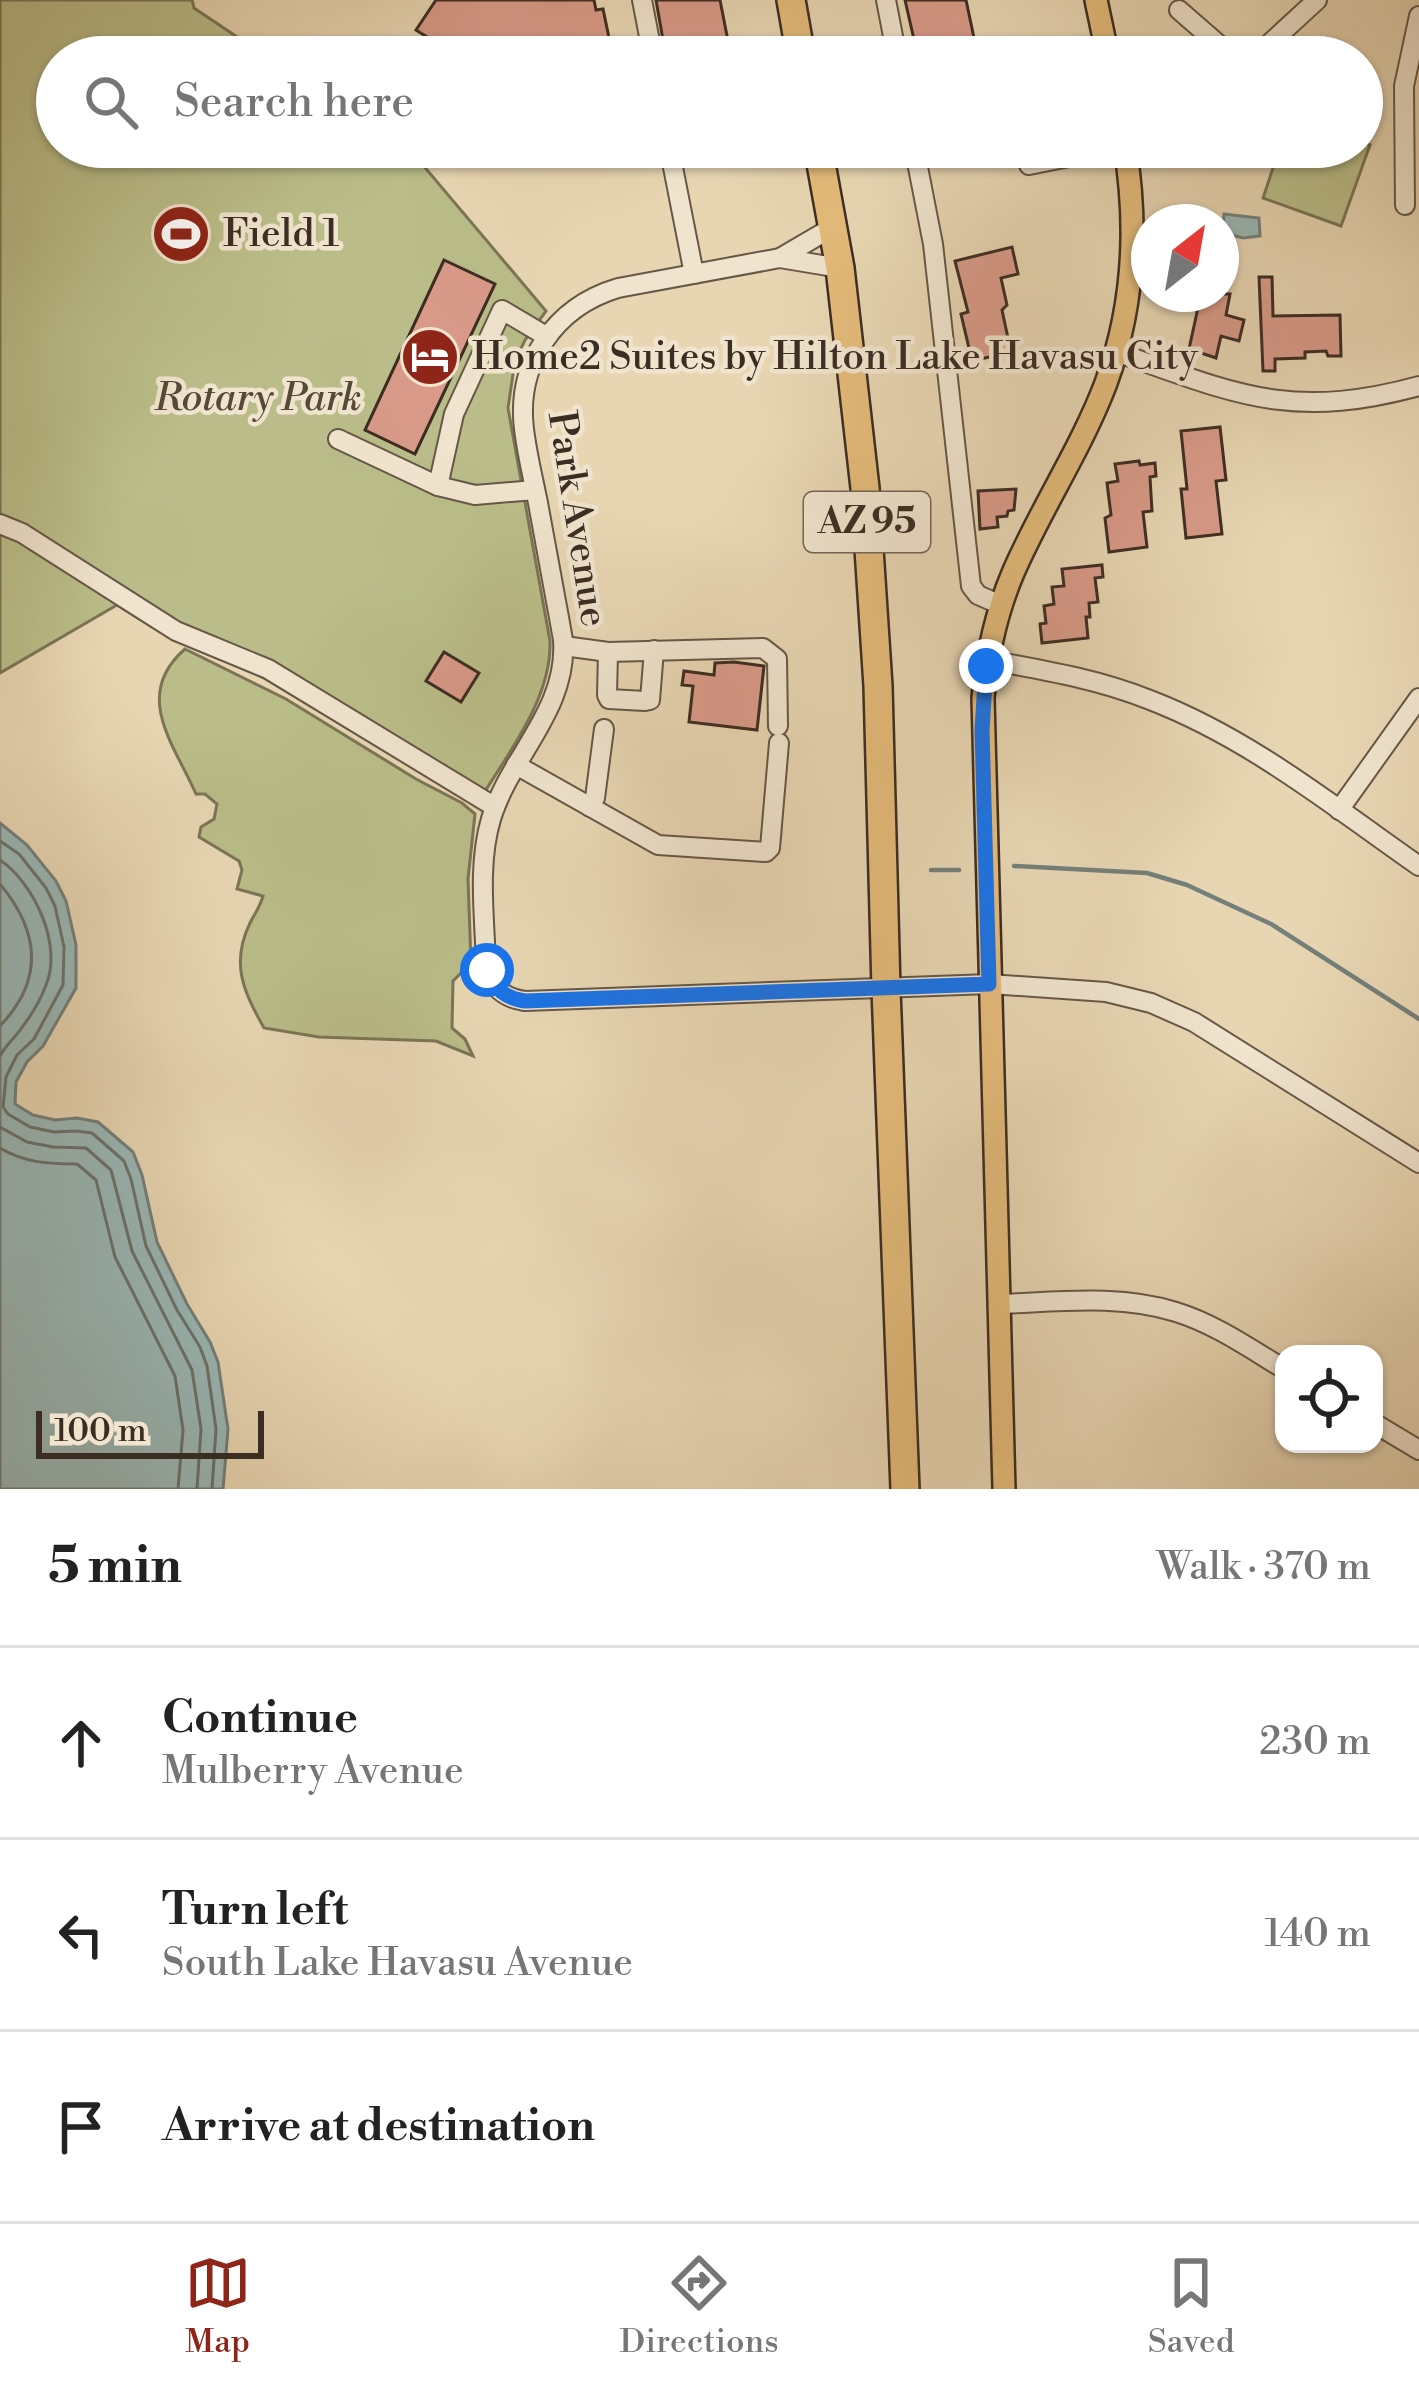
<!DOCTYPE html>
<meta charset="utf-8">
<style>
body{margin:0;font-family:"Libre Bodoni",serif;background:#f2f2f2;color:#222}
.controls{position:absolute;right:36px;bottom:36px;display:grid;overflow:hidden;border-radius:24px;box-shadow:0 3px 9px #0004}
.controls button{width:108px;height:108px;display:grid;place-items:center;padding:0;border:0;border-bottom:3px solid #e0e0e0;background:#fff;color:#222;font:60px sans-serif}
.compass{position:absolute;left:1131px;top:204px;width:108px;height:108px;border-radius:50%;background:#fff;box-shadow:0 3px 9px #0004;rotate:31deg}
.scale{position:absolute;left:36px;bottom:30px;width:228px;box-sizing:border-box;padding-left:12px;border:6px solid #3c2d23;border-top:0;font-size:33px;line-height:42px;white-space:nowrap;color:#3c2d23;-webkit-text-stroke:9px #f0e4ce;paint-order:stroke}
.stop{position:absolute;width:36px;height:36px;margin:-27px;border:9px solid #1a73e8;border-radius:50%;background:#fff}
.stop.end{background:#1a73e8;border-color:#fff;box-shadow:0 3px 12px #0008}
.list{margin:0;padding:0;list-style:none}
h2{display:flex;justify-content:space-between;align-items:center;height:156px;margin:0;padding:0 48px;font-size:51px}
h2 small{font-size:39px;font-weight:400;color:#767676}
.list li{display:grid;grid-template-columns:78px 1fr auto;gap:36px;align-items:center;box-sizing:border-box;height:192px;padding:0 48px;border-top:3px solid #e0e0e0}
.list b{display:block;font-size:45px;white-space:nowrap}
.list p{margin:0;font-size:39px;white-space:nowrap;color:#767676}
.list em{font-size:39px;font-style:normal;color:#767676}
.icon{flex:none;width:66px;height:66px;fill:none;stroke:currentColor;stroke-width:2;stroke-linecap:round;stroke-linejoin:round}
.map{position:relative;flex:none;width:1419px;height:1489px;overflow:hidden}
.search{position:absolute;background:#fff;box-shadow:0 3px 9px #0004;left:36px;right:36px;top:36px;height:132px;display:flex;align-items:center;gap:30px;box-sizing:border-box;padding:0 42px;border-radius:66px;color:#767676;font-size:45px}
.sheet{height:732px;background:#fff}
nav{display:flex;justify-content:space-around;align-items:center;box-sizing:border-box;height:168px;border-top:3px solid #e0e0e0;background:#fff;font-size:33px;color:#767676}
nav a{display:grid;justify-items:center;gap:6px}
nav .on{color:#8f2418}
.map>svg:first-child{display:block}
.green{fill:#babd89;stroke:#7b7556;stroke-width:3}
.water{fill:#9ab7b6;stroke:#74807b;stroke-width:3}
.lines{fill:none;stroke-linecap:round;stroke-linejoin:round}
.shore{stroke:#6b726c;stroke-width:3}
.stream{stroke:#74807b;stroke-width:4.5}
.building{fill:#d99a89;stroke:#3c2d23;stroke-width:3}
.minor-casing{stroke:#675747;stroke-width:22}
.major-casing{stroke:#3c2d23;stroke-width:26}
.highway-casing{stroke:#3c2d23;stroke-width:32}
.minor{stroke:#f0e4ce;stroke-width:18}
.major{stroke:#e4bb7a;stroke-width:21}
.highway{stroke:#e4bb7a;stroke-width:27}
.route{stroke:#1a73e8;stroke-width:15}
.labels{text-anchor:middle;dominant-baseline:central;stroke-width:9;stroke-linejoin:round;paint-order:stroke}
.shield{fill:#f0e4ce;stroke:#726456;stroke-width:3}
.shield-label{font-size:36px;font-weight:bold;fill:#3c2d23}
.poi-label{font-size:39px;fill:#3c2d23;stroke:#f0e4ce;text-anchor:start}
.park-label{font-size:39px;font-style:italic;fill:#554a37;stroke:#f0e4ce}
.street-label{font-size:39px;fill:#3c2d23;stroke:#f0e4ce}
</style>
<div class="map">
<svg width="1419" height="1489" viewBox="0 0 1419 1489">
<rect width="100%" height="100%" fill="#e8d6b3"/>
<filter id="stains"><feTurbulence type="fractalNoise" baseFrequency=".00167" numOctaves="4"/><feColorMatrix values="0 0 0 0 .2 0 0 0 0 .09 0 0 0 0 .02 0 0 0 .5 -.17"/></filter>
<radialGradient id="worn" r=".72"><stop offset=".6" stop-color="#630" stop-opacity="0"/><stop offset="1" stop-color="#630" stop-opacity=".3"/></radialGradient>
<!-- green -->
<g class="green">
<path d="M 0,0 L 192,0 L 194,8 L 267,57 L 57,57 L 57,147 L 401,147 L 417,158 L 546,311 L 525,340 L 515,361 L 508,408 L 550,641 C 552,700 505,757 476,806 L 264,678 L 157,630 L 117,605 L 0,673 Z"/>
<path d="M 1362,142 L 1370,145 L 1341,226 L 1263,198 L 1280,147 L 1362,147 Z"/>
<path d="M 185,649 L 286,699 L 416,779 L 462,803 L 475,814 L 468,879 L 471,963 L 453,981 L 452,1028 L 465,1039 L 473,1056 L 436,1041 L 319,1037 L 264,1028 C 244,992 230,964 250,923 C 255,913 260,907 263,896 L 237,889 L 242,870 L 239,861 L 199,837 L 201,827 L 214,819 L 217,804 L 205,794 L 196,794 C 174,744 132,695 185,649 Z"/>
</g>
<!-- water -->
<g class="water">
<path d="M 1224,214 L 1259,218 L 1260,236 L 1243,238 L 1223,233 Z"/>
<path d="M 0,823 L 27,845 L 56,881 L 66,901 L 76,945 L 76,988 L 43,1046 L 27,1062 L 16,1082 L 15,1104 L 33,1115 L 55,1120 L 77,1118 L 98,1122 L 133,1152 L 142,1175 L 157,1242 L 187,1304 L 210,1342 L 218,1362 L 228,1429 L 223,1489 L 0,1489 Z"/>
</g>
<g class="lines">
<!-- shore -->
<g class="shore">
<path d="M 0,841 L 19,854 L 46,888 L 55,906 L 64,947 L 63,985 L 34,1039 L 17,1055 L 6,1077 L 3,1107 L 8,1114 L 30,1127 L 54,1132 L 76,1131 L 92,1133 L 124,1161 L 131,1179 L 146,1246 L 177,1310 L 200,1347 L 207,1366 L 216,1429 L 212,1489"/>
<path d="M 0,860 C 34,883 63,945 46,985 C 41,999 32,1014 23,1026 C 16,1037 6,1044 0,1056"/>
<path d="M 0,884 C 39,931 45,979 0,1026"/>
<path d="M 0,1127 L 27,1142 L 53,1147 L 86,1148 L 111,1170 L 132,1251 L 192,1370 L 201,1429 L 197,1489"/>
<path d="M 0,1148 C 25,1163 49,1164 77,1164 L 96,1180 L 115,1257 L 175,1376 L 183,1430 L 178,1489"/>
</g>
<!-- stream -->
<g class="stream">
<path d="M 1014,866 L 1147,873 L 1187,885 L 1271,924 L 1419,1019"/>
<path d="M 931,870 L 959,870"/>
</g>
</g>
<!-- building -->
<g class="building">
<path d="M 436,0 L 594,0 L 596,10 L 603,9 L 613,57 L 447,57 L 446,49 L 416,30 Z"/>
<path d="M 656,0 L 720,0 L 728,41 L 686,49 L 687,56 L 666,57 Z"/>
<path d="M 905,0 L 966,0 L 978,57 L 918,57 Z"/>
<path d="M 934,147 L 990,147 L 990,153 L 938,163 Z"/>
<path d="M 1012,247 L 1018,274 L 1001,278 L 1007,305 L 1002,310 L 1011,352 L 972,361 L 961,314 L 968,312 L 955,261 Z"/>
<path d="M 444,260 L 495,284 L 415,454 L 365,430 Z"/>
<path d="M 1259,277 L 1272,277 L 1273,316 L 1340,315 L 1341,356 L 1328,356 L 1326,351 L 1305,352 L 1305,358 L 1275,359 L 1275,371 L 1263,371 Z"/>
<path d="M 1201,294 L 1230,294 L 1226,315 L 1244,320 L 1239,341 L 1221,336 L 1216,358 L 1189,349 Z"/>
<path d="M 1220,427 L 1226,480 L 1216,481 L 1222,534 L 1186,538 L 1181,489 L 1187,489 L 1181,431 Z"/>
<path d="M 1139,461 L 1140,465 L 1155,463 L 1156,476 L 1150,477 L 1152,511 L 1143,512 L 1147,547 L 1109,552 L 1105,518 L 1111,515 L 1107,483 L 1118,481 L 1115,464 Z"/>
<path d="M 1016,489 L 1014,510 L 1008,511 L 1007,516 L 997,517 L 998,527 L 980,529 L 978,491 Z"/>
<path d="M 1102,565 L 1103,577 L 1095,578 L 1098,602 L 1089,603 L 1090,617 L 1086,617 L 1088,638 L 1042,643 L 1040,624 L 1046,623 L 1044,606 L 1054,604 L 1052,587 L 1064,586 L 1062,569 Z"/>
<path d="M 444,652 L 479,673 L 461,702 L 426,681 Z"/>
<path d="M 734,662 L 764,666 L 757,730 L 689,722 L 693,686 L 682,685 L 684,671 L 714,675 L 715,663 Z"/>
</g>
<g class="lines">
<!-- minor casing -->
<g class="minor-casing">
<g id="minor">
<path d="M 642,0 L 653,57"/>
<path d="M 886,0 L 897,57"/>
<path d="M 1179,10 L 1233,57"/>
<path d="M 1255,57 L 1317,0"/>
<path d="M 669,147 L 694,274"/>
<path d="M 914,147 L 933,244 L 971,586 L 978,595 L 1001,605"/>
<path d="M 1029,165 L 1119,147"/>
<path d="M 1405,205 L 1404,86 L 1419,16"/>
<path d="M 780,258 L 833,227"/>
<path d="M 840,268 L 780,258 L 618,288 C 555,307 516,363 524,429 C 527,454 533,478 538,503 C 546,548 555,594 563,640 C 568,710 510,756 491,819 C 477,866 485,919 486,967 C 492,988 504,998 525,1001 L 990,984 L 1106,992 L 1151,1003 L 1194,1022 L 1419,1163"/>
<path d="M 1116,352 C 1236,394 1290,421 1419,386"/>
<path d="M 338,439 L 438,486 L 454,414 L 502,310 L 546,336"/>
<path d="M 438,486 L 475,495 L 535,490"/>
<path d="M 0,524 L 22,533 L 176,631 L 268,669 L 495,807"/>
<path d="M 564,646 L 608,652 L 763,648 L 777,659 L 778,726"/>
<path d="M 608,652 L 607,695 L 609,699 L 645,701 L 650,700 L 654,650"/>
<path d="M 988,660 C 1043,670 1098,679 1150,700 C 1249,738 1333,806 1419,866"/>
<path d="M 516,765 L 658,845 L 766,852 L 770,848 L 779,743"/>
<path d="M 590,807 L 595,798 L 604,729"/>
<path d="M 1339,810 L 1419,698"/>
<path d="M 999,1304 C 1058,1302 1119,1294 1176,1312 C 1215,1324 1249,1348 1284,1369"/>
<path d="M 1374,1423 L 1419,1450"/>
</g>
</g>
<!-- major casing -->
<g class="major-casing">
<g id="major">
<path d="M 1096,0 L 1108,57"/>
<path d="M 1004,1489 L 983,698 C 987,655 996,613 1013,573 C 1041,508 1081,449 1106,383 C 1134,306 1138,227 1125,147"/>
</g>
</g>
<!-- highway casing -->
<g class="highway-casing">
<g id="highway">
<path d="M 791,0 L 801,57"/>
<path d="M 818,147 L 840,268 L 865,488 L 878,686 L 886,989 L 905,1489"/>
</g>
</g>
<!-- minor -->
<use href="#minor" class="minor"/>
<!-- major -->
<use href="#major" class="major"/>
<!-- highway -->
<use href="#highway" class="highway"/>
</g>
<g class="lines">
<!-- route -->
<path class="route" d="M 487,970 C 494,989 505,998 525,1001 L 989,984 L 982,730 L 986,666"/>
</g>
<!-- icons -->
<defs>
<g id="stadium-disc" transform="scale(3)"><circle r="9.5" fill="#8f2418" stroke="#f0e4ce"/><path d="M0-5a6.5 5 0 1 0 0 10a6.5 5 0 1 0 0-10ZM-3.5-1.8h7v3.6h-7Z" fill="#fff"/></g>
<g id="hotel-disc" transform="scale(3)"><circle r="9.5" fill="#8f2418" stroke="#f0e4ce"/><path d="M-6-4.5h1.5V1H6V5H4.5V3h-9V5H-6ZM-4 0a1.8 1.8 0 1 1 3.6 0ZM.5 0V-2.5h3Q6-2.5 6 0Z" fill="#fff"/></g>
</defs>
<g fill-rule="evenodd">
<use href="#stadium-disc" x="181" y="234"/>
<use href="#hotel-disc" x="430" y="357"/>
</g>
<g class="labels">
<!-- shield labels -->
<rect class="shield" x="804" y="492" width="126" height="60" rx="9"/>
<g class="shield-label">
<text x="867" y="522">AZ 95</text>
</g>
<!-- poi labels -->
<g class="poi-label">
<text x="223" y="234">Field 1</text>
<text x="472" y="357">Home2 Suites by Hilton Lake Havasu City</text>
</g>
<!-- park labels -->
<g class="park-label">
<text x="258" y="398">Rotary Park</text>
</g>
<!-- street labels -->
<g class="street-label">
<text transform="translate(577 519) rotate(81)">Park Avenue</text>
</g>
</g>
<rect width="100%" height="100%" filter="url(#stains)"/>
<rect width="100%" height="100%" fill="url(#worn)"/>
</svg>
<div class="controls">
<button><svg class="icon" aria-label="locate" viewBox="0 0 24 24"><circle cx="12" cy="12" r="6"/><path d="M12 2v4M12 18v4M2 12h4M18 12h4"/></svg></button>
</div>
<svg class="compass" viewBox="-18 -18 36 36"><path d="M0-13l5 13h-10z" fill="#e53935"/><path d="M0 13l5-13h-10z" fill="#767676"/></svg>
<div class="scale">100 m</div>
<div class="stop" style="left:487px;top:970px"></div>
<div class="stop end" style="left:986px;top:666px"></div>
<div class="search"><svg class="icon" aria-label="search" viewBox="0 0 24 24"><circle cx="10" cy="10" r="6"/><path d="M15 15l6 6"/></svg>Search here</div>
</div>
<section class="sheet">
<h2>5 min<small>Walk · 370 m</small></h2>
<ul class="list">
<li><svg class="icon" aria-label="ahead" viewBox="0 0 24 24"><path d="M12 20V5M6 11l6-6 6 6"/></svg><div><b>Continue</b><p>Mulberry Avenue</p></div><em>230 m</em></li>
<li><svg class="icon" aria-label="left" viewBox="0 0 24 24"><path d="M17 20v-9H6M10 6l-5 5 5 5"/></svg><div><b>Turn left</b><p>South Lake Havasu Avenue</p></div><em>140 m</em></li>
<li><svg class="icon" aria-label="arrive" viewBox="0 0 24 24"><path d="M6 21V4h12l-3 4 3 4H6"/></svg><div><b>Arrive at destination</b></div></li>
</ul>
</section>
<nav>
<a class="on"><svg class="icon" aria-label="map" viewBox="0 0 24 24"><path d="M3 6l6-2 6 2 6-2v14l-6 2-6-2-6 2zM9 4v14M15 6v14"/></svg>Map</a>
<a><svg class="icon" aria-label="directions" viewBox="0 0 24 24"><path d="M12 3l9 9-9 9-9-9zM9 14v-3h6M13 9l2 2-2 2"/></svg>Directions</a>
<a><svg class="icon" aria-label="saved" viewBox="0 0 24 24"><path d="M7 4h10v16l-5-4-5 4z"/></svg>Saved</a>
</nav>
